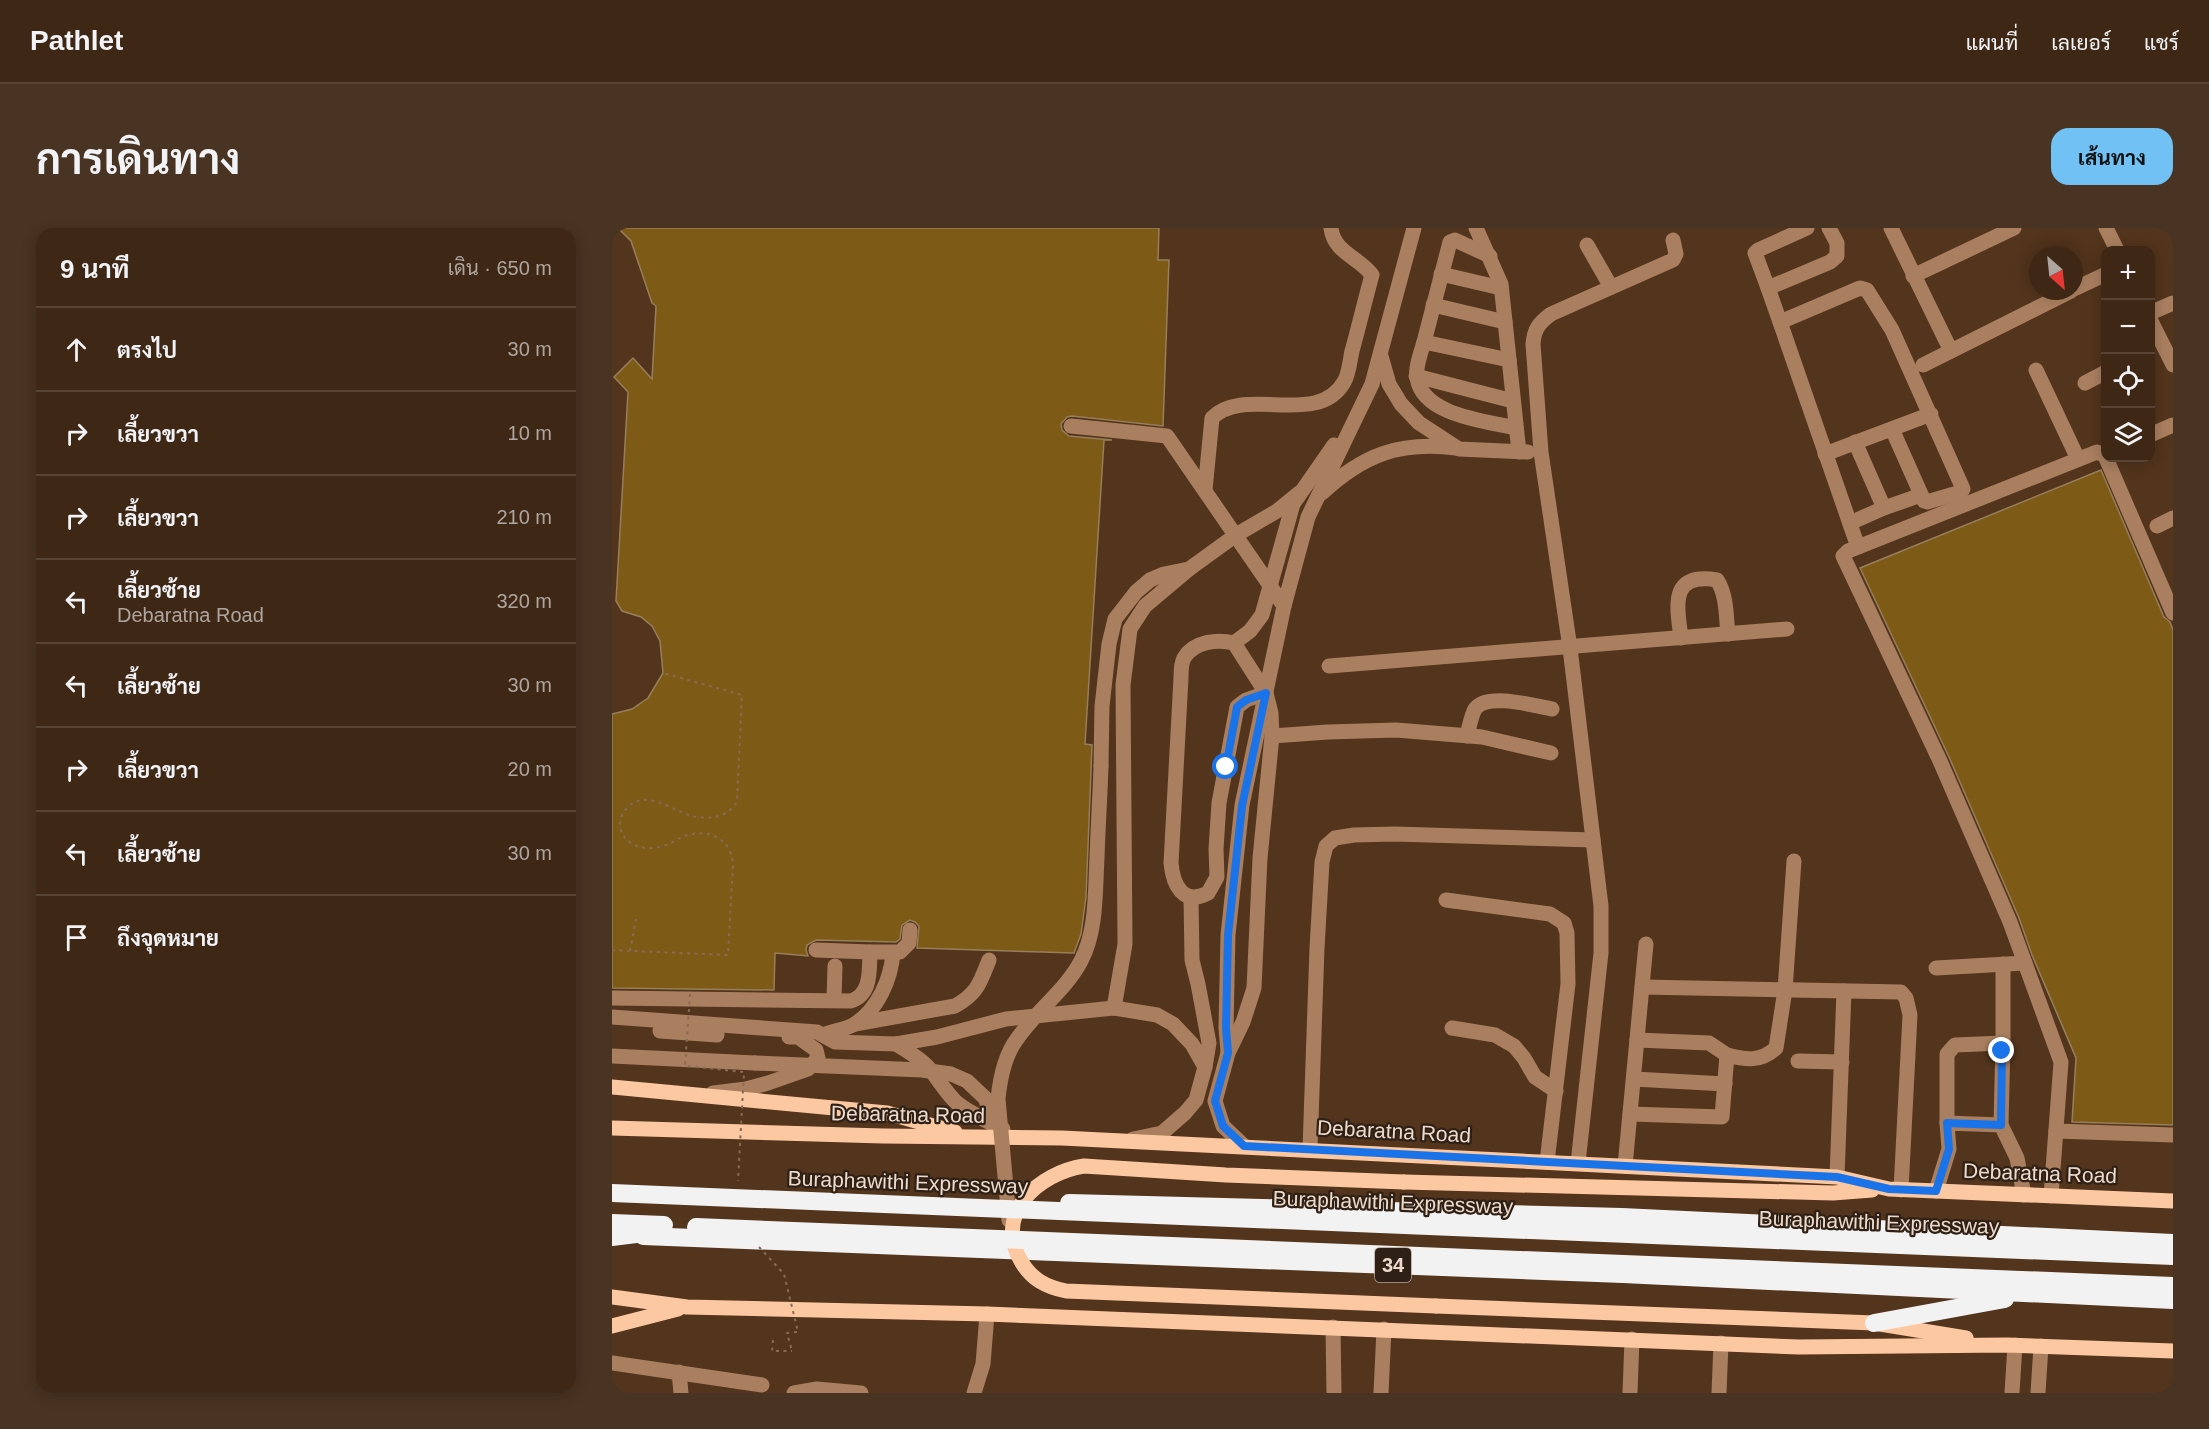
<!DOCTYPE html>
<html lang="th">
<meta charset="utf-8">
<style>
body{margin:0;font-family:Helvetica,Sarabun,sans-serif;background:#493322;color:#f1f3f6}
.controls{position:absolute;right:18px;top:18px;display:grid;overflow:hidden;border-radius:12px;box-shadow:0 3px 15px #0003}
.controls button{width:54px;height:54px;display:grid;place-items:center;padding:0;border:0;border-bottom:2px solid #574434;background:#3e2715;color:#f1f3f6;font:30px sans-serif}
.compass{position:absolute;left:1417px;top:18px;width:54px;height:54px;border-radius:50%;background:#3e2715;box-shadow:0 3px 15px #0003;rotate:153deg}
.stop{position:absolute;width:18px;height:18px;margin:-14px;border:4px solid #1a73e8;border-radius:50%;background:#fff}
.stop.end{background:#1a73e8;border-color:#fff;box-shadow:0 2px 6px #0008}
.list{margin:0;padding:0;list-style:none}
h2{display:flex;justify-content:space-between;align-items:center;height:78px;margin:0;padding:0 24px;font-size:26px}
h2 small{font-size:20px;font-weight:400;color:#ada5a0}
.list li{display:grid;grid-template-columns:39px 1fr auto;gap:18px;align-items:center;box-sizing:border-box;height:84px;padding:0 24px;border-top:2px solid #574434}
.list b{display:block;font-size:22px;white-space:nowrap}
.list p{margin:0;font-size:20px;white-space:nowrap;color:#ada5a0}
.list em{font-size:20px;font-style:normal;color:#ada5a0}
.icon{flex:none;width:33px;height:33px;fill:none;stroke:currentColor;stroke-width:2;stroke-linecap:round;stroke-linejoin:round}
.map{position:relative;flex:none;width:1561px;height:1165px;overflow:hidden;border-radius:18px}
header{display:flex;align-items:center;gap:36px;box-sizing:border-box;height:84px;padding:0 30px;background:#3e2715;border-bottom:2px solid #574434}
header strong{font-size:28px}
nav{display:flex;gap:33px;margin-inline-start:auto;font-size:21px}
.intro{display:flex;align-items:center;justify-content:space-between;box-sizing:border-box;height:144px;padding:0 36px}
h1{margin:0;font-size:42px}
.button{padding:15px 27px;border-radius:18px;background:#71c1f4;color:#111;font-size:21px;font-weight:700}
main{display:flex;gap:36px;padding:0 36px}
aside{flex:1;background:#3e2715;border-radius:18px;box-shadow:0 3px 15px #0003}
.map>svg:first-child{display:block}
.building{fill:#7e5a17;stroke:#967f5b;stroke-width:1.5}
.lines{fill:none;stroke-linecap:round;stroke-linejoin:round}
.path{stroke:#866b56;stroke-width:2;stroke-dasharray:3 4.5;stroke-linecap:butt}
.minor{stroke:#a97f5f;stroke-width:15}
.major{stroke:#fcc8a2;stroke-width:15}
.highway{stroke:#f2f2f2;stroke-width:18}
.path-bridge{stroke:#866b56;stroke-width:2;stroke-dasharray:3 4.5;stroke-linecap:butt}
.minor-bridge{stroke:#a97f5f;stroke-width:15}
.major-bridge{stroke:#fcc8a2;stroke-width:15}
.highway-bridge{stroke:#f2f2f2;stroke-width:18}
.route{stroke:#1a73e8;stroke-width:8}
.labels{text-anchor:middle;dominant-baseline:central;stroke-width:4.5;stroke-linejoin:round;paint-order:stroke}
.shield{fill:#2e2015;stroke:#b4a295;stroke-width:1.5}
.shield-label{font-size:20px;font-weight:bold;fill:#eedacc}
.street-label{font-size:21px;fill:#eedacc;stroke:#2e2015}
</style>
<header>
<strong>Pathlet</strong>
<nav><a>แผนที่</a><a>เลเยอร์</a><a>แชร์</a></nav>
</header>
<div class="intro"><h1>การเดินทาง</h1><a class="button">เส้นทาง</a></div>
<main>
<aside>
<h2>9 นาที<small>เดิน · 650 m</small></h2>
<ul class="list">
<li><svg class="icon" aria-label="ahead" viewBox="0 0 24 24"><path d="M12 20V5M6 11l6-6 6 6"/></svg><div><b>ตรงไป</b></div><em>30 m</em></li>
<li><svg class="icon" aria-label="right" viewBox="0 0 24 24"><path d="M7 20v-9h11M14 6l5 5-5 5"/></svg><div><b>เลี้ยวขวา</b></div><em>10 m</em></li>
<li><svg class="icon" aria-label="right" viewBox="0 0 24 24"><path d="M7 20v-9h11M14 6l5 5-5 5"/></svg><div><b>เลี้ยวขวา</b></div><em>210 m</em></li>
<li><svg class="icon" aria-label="left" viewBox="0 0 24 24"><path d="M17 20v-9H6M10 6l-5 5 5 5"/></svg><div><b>เลี้ยวซ้าย</b><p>Debaratna Road</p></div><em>320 m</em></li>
<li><svg class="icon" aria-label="left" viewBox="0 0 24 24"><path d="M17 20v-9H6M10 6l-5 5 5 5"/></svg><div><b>เลี้ยวซ้าย</b></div><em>30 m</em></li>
<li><svg class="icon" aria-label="right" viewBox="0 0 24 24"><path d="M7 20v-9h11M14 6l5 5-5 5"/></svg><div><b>เลี้ยวขวา</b></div><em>20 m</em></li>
<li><svg class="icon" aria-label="left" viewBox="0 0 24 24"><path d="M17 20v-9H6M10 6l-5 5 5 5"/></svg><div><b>เลี้ยวซ้าย</b></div><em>30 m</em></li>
<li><svg class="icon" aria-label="arrive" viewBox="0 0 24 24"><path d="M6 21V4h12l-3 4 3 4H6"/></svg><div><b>ถึงจุดหมาย</b></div></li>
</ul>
</aside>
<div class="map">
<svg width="1561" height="1165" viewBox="0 0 1561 1165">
<rect width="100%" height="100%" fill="#53341c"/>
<!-- building -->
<g class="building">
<path d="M 6,0 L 547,0 L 546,32 L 557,32 L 551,198 L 460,188 L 455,189 L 449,196 L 450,202 L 457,208 L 500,212 L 492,212 L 473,516 L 480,517 L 474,669 L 469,706 L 462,725 L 305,720 L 307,698 L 303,694 L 298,692 L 290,697 L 288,711 L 284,714 L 204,712 L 195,717 L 194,722 L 196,728 L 163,725 L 162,762 L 0,760 L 0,486 L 20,481 L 36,470 L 51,445 L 48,413 L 40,398 L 29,389 L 10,383 L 4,373 L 16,164 L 2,149 L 21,130 L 40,151 L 44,78 L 40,75 L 19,13 Z"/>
<path d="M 1489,242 L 1552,389 L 1558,394 L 1561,402 L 1561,897 L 1460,894 L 1464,830 L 1420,727 L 1407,690 L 1337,529 L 1248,340 Z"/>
</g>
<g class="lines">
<!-- path -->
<g class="path">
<path d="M 0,722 L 116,727 L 121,637 C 120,610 96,600 72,608 C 65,611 59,616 51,618 C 34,624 11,618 8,598 C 8,592 10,585 14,581 C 32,560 58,581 77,587 C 93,593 118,590 125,573 L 130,467 L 51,445"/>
<path d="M 18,723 L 24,691"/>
<path d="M 161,1112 L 160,1123 L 180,1123"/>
</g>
<!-- minor -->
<g class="minor">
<path d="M 864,0 L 889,56 L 907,224"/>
<path d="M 1195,0 L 1146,22 L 1143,25 L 1156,60 L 1218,34 L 1225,28 L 1225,15 L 1217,0"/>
<path d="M 1279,0 L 1339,123"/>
<path d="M 1494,0 L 1505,22"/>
<path d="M 975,17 L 999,59"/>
<path d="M 878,28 L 843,12 L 838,14 L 812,114 L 897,132"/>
<path d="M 829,46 L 889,60"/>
<path d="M 1301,48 L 1402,0"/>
<path d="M 1156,60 L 1168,94"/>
<path d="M 1462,61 L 1494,46"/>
<path d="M 821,77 L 893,94"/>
<path d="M 1538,85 L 1561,75"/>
<path d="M 1538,91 L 1561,137"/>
<path d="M 812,114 C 809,124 803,140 805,150 C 811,188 875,193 904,200"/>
<path d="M 769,128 L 777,156 L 789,176 L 807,195 L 847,221 L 916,224"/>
<path d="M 1311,137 L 1459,63"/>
<path d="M 1424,142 L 1466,231"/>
<path d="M 804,148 L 901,173"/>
<path d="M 1473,155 L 1494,144"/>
<path d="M 459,198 L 555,208 L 672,378"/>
<path d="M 1538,207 L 1561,197"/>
<path d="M 1243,214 L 1272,280 L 1309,267"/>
<path d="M 1213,226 L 1319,186"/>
<path d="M 1494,230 L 1561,385"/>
<path d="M 593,262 L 600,190 C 633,157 706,200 732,154 C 737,146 738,132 740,123 C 747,98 753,72 760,47 C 747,29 722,25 719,0"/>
<path d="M 710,265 C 751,227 787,213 844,220"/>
<path d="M 1238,295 L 1272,280"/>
<path d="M 1545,298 L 1561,290"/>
<path d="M 1246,319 L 1168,94 L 1248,60 L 1255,62 L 1280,102 L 1348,254 L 1351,261 L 1349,264 L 1315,274 L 1312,273 L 1280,201"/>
<path d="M 1069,410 C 1065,378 1057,344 1105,352 C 1115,367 1114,389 1116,406"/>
<path d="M 622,415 L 638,403 L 650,387 L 681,276 L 722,217"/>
<path d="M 717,438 L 1175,401"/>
<path d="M 660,508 L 716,504 L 784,502 L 870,509 L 939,525"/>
<path d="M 855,508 C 857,500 859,488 863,481 C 875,464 923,478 940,481"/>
<path d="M 489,538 L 490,478 L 497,416 L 503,391 L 524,364 L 538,352 L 552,346 L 577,341 L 624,307 L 665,283 L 687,265"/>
<path d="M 834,672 L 938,686 L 952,695 L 955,705 L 956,756 L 935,934"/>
<path d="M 204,722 L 258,724"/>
<path d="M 1324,740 L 1413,735"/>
<path d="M 1030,759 L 1289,764 L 1294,770 L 1298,787 L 1289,962"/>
<path d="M 0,770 L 239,773 C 260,766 257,742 258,724 L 288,724 L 297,715 L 298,702"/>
<path d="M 222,772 L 223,738"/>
<path d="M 502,780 L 513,716 L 511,457 L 518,401 L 533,378 L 577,341"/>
<path d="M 0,789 L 205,804 L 223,814 L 284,816 L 325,809 L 394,791 L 502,780 L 545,787 L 561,796 L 580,816 L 593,839"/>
<path d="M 243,796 L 343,778 C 365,766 368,755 377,732"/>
<path d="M 840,800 L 883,807 L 902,818 L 912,830 L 923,849 L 944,863"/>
<path d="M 48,803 L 105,807"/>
<path d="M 211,807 C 221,803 235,801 243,796 C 266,781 279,751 281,725"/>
<path d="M 1025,812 L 1097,815 L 1115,827"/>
<path d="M 1391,815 L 1391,736"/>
<path d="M 284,816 C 295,823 306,829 315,838 C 326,850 333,864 345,875 C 359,886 375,893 391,901"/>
<path d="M 616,823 L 614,800 L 616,707 L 630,577 L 672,378 L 696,289 L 760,156 L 802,0"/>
<path d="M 0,828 L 143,835"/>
<path d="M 1186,833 L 1230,834"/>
<path d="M 1022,851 L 1113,856"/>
<path d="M 101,865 L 134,861 L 156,855 L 196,841 L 206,830 L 204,822 L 186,809 L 177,809"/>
<path d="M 1018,886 L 1110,889 L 1115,827 C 1134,832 1149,834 1164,820 L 1173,762 L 1182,633"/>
<path d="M 1335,895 L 1335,826 L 1343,817 L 1391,815 L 1389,897"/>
<path d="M 1444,903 L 1561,907"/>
<path d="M 521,911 L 550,905 L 573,885 L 584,872 L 593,839 L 597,815 L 586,756 L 580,732 L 579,669"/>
<path d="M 632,918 L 611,898 L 603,873 L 616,825 L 631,794 L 642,760 L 648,630 L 660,508 L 659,485 L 654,465 L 622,415 C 606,411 582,413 572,430 C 569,435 569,444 569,450 L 559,635 C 561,657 571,678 596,665 L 605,649 L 604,621 L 607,575 L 625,479 L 634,472 L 654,465"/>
<path d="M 698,921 L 705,720 L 710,634 L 714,618 L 723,610 L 742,607 L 783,606 L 981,612"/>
<path d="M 966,935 L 989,725 L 989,678 L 958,420 L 929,224 L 921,116 C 922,101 927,95 939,86 L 1061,32 L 1064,26 L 1061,12"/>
<path d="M 1013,938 L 1034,716"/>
<path d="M 1225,949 L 1232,763"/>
<path d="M 1324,963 L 1337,921 L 1335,895 L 1389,897 L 1405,930 L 1412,967"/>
<path d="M 1439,968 L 1449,834 L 1398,694 L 1328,533 L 1231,328 L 1236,323 L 1485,224 L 1494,228"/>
<path d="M 721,1099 L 722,1165"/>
<path d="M 0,1135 L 150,1157"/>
<path d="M 67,1144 L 69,1165"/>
<path d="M 182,1165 L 205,1161 L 249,1165"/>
<path d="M 362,1165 L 371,1136 L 375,1086"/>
<path d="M 769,1165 L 772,1101"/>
<path d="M 1018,1165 L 1020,1111"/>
<path d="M 1107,1165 L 1109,1115"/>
<path d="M 1400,1165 L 1403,1117"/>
<path d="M 1426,1165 L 1429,1118"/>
</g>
<!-- major -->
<g class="major">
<path d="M 0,859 L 275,885 L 343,904"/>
<path d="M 0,900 L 271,908 L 450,910 L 1225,949 L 1277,961 L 1561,973"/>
<path d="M 792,954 L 1221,965 L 1260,962"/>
<path d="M 0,1069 L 75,1079 L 375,1086 L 1187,1119 L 1395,1117 L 1561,1123"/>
<path d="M 824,1078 L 1262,1095 L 1354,1110"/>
<path d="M 0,1098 L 66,1081"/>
</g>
<!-- highway -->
<g class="highway">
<path d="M 457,975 L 1010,989 L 1561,1015"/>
<path d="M 0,995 L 52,997"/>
<path d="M 31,1008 L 1011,1046 L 1561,1072"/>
<path d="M 1262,1095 L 1393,1071"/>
</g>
<!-- path-bridge -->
<g class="path-bridge">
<path d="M 78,766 L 73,838 L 132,844 L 126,953"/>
<path d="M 147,1019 L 172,1046 L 186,1104 L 175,1105 L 180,1123"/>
</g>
<!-- minor-bridge -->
<g class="minor-bridge">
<path d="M 143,835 L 310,842 L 339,846 L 355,853 L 373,870 L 383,894"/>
<path d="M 397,992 L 386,871 C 388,851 392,828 405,811 C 424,783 453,763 469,733 C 485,702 483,664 485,630 C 486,599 488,569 489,538"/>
</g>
<!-- major-bridge -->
<path class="major-bridge" d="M 792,954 L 614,947 L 472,938 C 427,945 381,985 409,1033 C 419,1051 434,1059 454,1063 L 824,1078"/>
<!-- highway-bridge -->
<g class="highway-bridge">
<path d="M 0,965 L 1561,1028"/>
<path d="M 84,999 L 1561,1058"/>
<path d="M 0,1009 L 48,1003"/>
</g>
</g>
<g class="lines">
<!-- route -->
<path class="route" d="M 614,539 L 625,479 L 634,472 L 654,465 L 630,578 L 616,707 L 614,800 L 616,825 L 603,873 L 611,898 L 632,918 L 1225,949 L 1277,961 L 1324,963 L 1337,921 L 1335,895 L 1389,897 L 1390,823"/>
</g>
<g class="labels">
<!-- shield labels -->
<rect class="shield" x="763" y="1020" width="36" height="34" rx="4.5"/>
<g class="shield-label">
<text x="781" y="1037">34</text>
</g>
<!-- street labels -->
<g class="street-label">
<text transform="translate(296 886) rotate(1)">Debaratna Road</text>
<text transform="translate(782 903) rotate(3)">Debaratna Road</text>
<text transform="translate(1428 945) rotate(2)">Debaratna Road</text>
<text transform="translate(296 954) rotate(2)">Buraphawithi Expressway</text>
<text transform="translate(781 974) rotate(2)">Buraphawithi Expressway</text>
<text transform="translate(1267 994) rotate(2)">Buraphawithi Expressway</text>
</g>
</g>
</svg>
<div class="controls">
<button>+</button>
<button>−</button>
<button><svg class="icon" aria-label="locate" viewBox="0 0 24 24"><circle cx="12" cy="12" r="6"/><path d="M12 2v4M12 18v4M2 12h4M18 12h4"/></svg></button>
<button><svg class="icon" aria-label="layers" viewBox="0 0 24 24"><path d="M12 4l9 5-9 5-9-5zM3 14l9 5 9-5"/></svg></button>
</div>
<svg class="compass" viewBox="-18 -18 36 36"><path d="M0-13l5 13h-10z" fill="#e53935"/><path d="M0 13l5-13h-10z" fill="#ada5a0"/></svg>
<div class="stop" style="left:614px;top:539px"></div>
<div class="stop end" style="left:1390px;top:823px"></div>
</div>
</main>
